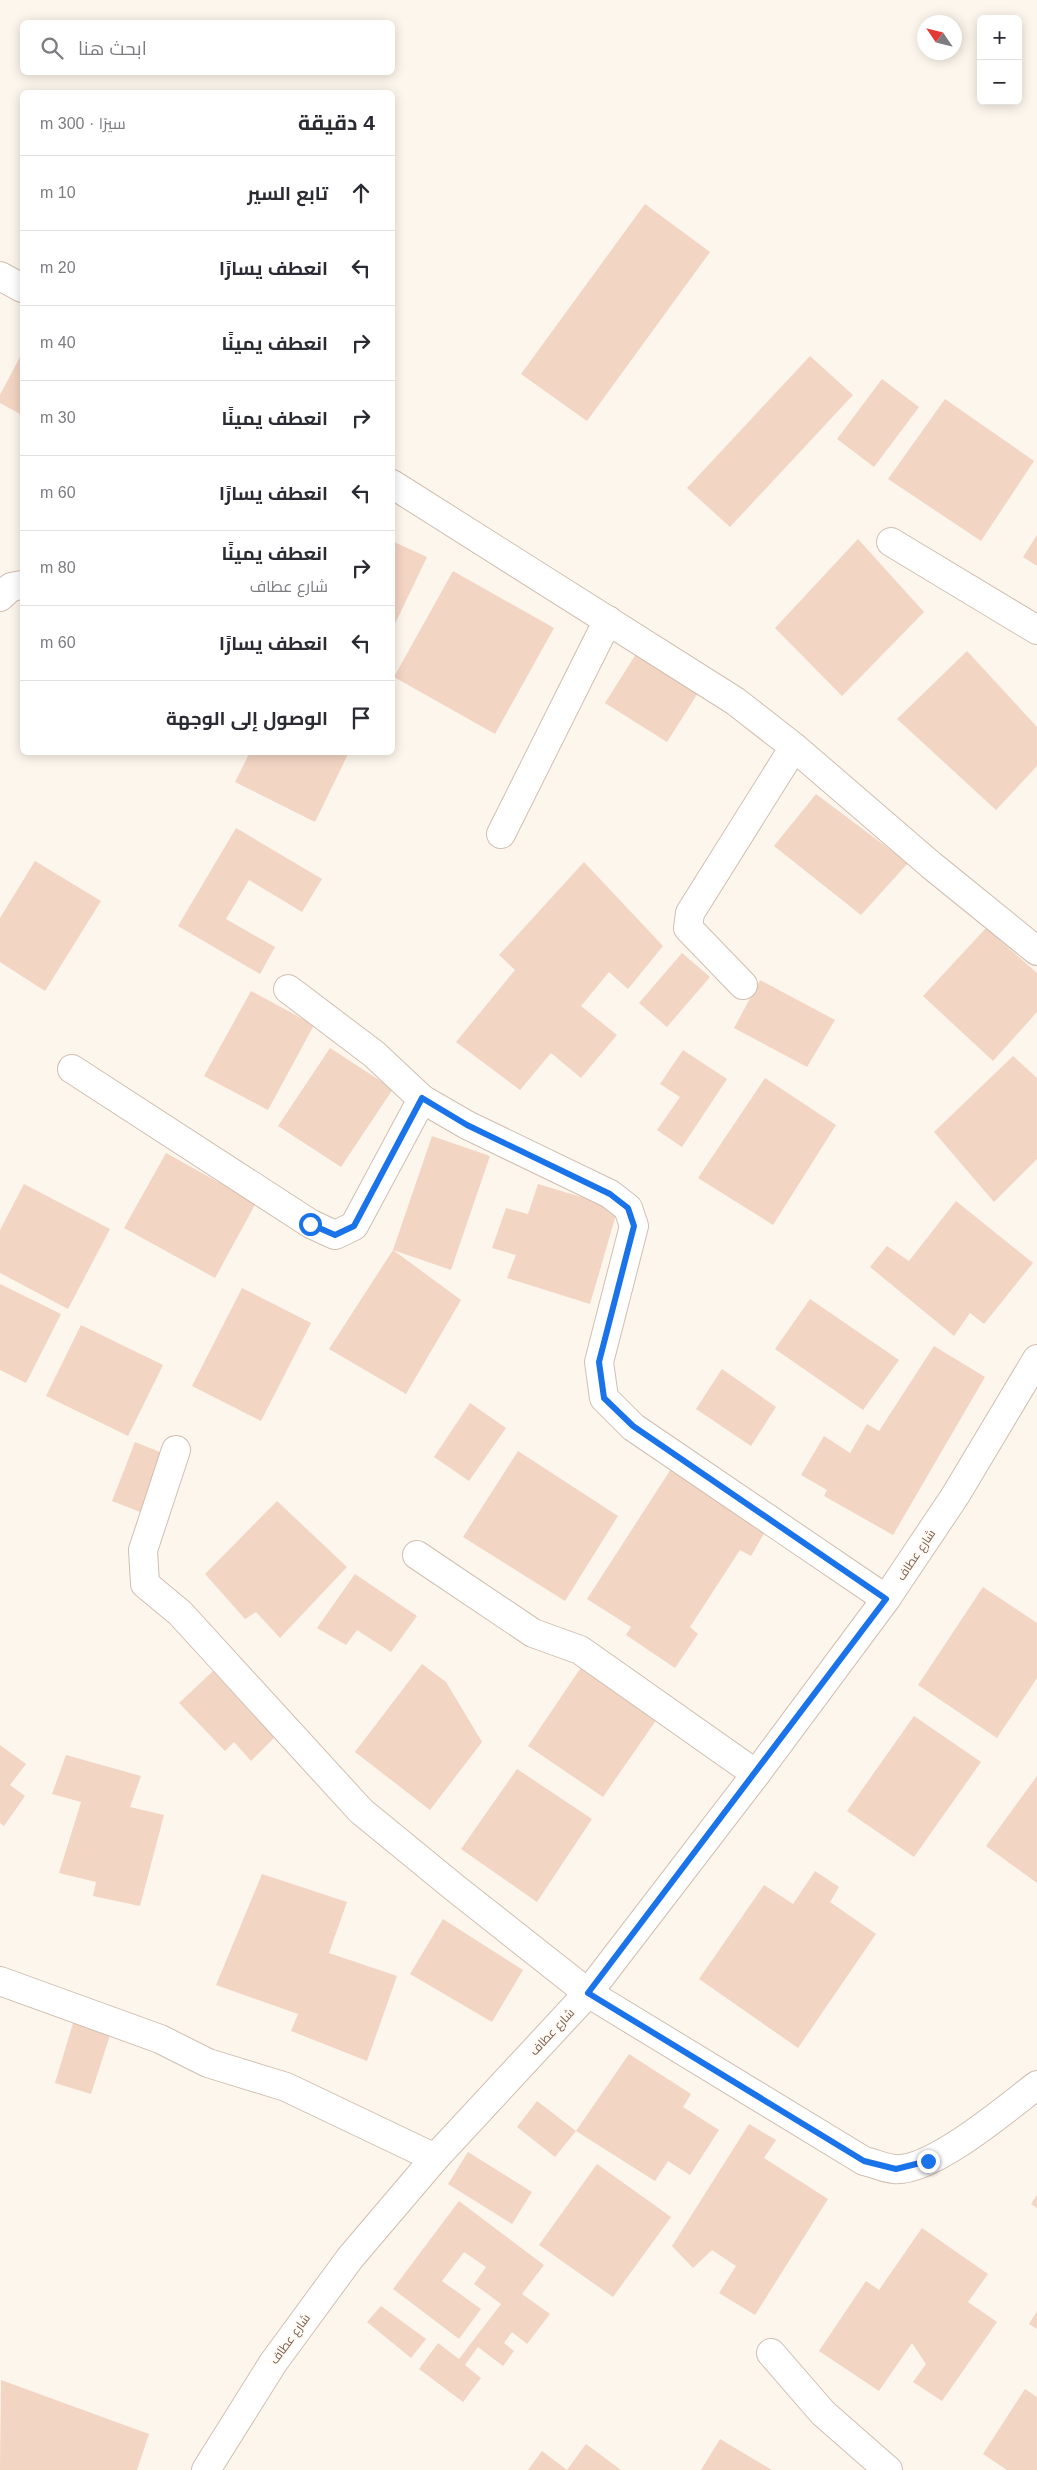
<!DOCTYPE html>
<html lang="ar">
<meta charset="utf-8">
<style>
body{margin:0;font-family:Helvetica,Cairo,sans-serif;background:#f7f7f7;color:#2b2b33;direction:rtl}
.controls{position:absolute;right:15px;top:15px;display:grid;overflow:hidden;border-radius:8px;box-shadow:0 2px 12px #0003}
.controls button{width:45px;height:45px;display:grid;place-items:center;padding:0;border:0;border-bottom:1px solid #e1e1e2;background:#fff;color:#2b2b33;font:25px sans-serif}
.compass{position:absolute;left:917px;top:15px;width:45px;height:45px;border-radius:50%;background:#fff;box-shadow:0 2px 12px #0003;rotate:305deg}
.stop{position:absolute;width:15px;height:15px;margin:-11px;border:4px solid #1a73e8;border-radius:50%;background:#fff}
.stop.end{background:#1a73e8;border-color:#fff;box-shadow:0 1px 5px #0008}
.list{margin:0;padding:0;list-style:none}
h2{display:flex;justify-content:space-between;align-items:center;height:65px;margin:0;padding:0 20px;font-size:21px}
h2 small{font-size:16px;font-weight:400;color:#7c7c81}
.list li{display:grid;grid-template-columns:32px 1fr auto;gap:15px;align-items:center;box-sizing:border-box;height:75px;padding:0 20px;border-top:1px solid #e1e1e2}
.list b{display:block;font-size:19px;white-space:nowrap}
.list p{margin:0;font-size:16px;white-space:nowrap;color:#7c7c81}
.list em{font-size:16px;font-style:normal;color:#7c7c81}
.icon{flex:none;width:28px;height:28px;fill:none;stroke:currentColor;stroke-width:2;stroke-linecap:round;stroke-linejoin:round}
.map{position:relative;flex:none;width:1037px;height:2470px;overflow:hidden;direction:ltr}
.search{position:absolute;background:#fff;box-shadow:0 2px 12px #0003;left:20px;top:20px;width:375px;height:55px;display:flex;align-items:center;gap:12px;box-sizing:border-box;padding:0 18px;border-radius:8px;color:#7c7c81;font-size:19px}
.panel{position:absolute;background:#fff;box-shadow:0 2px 12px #0003;left:20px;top:90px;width:375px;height:665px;border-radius:8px;direction:rtl}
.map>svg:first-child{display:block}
.building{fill:#f3d5c3}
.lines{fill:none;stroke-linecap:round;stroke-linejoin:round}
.street-casing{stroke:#d1beb0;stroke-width:30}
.street{stroke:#fff;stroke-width:28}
.route{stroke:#1a73e8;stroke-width:6}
.labels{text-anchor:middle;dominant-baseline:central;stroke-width:4;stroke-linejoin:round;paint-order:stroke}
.street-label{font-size:12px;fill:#7a5c4d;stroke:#fffaf3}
</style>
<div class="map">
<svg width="1037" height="2470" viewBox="0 0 1037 2470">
<rect width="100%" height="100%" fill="#fdf6ec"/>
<!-- building -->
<g class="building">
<path d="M 645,204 L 710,252 L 587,421 L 521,374 Z"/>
<path d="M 22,353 L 22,415 L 0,403 L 0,395 Z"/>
<path d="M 810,356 L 853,395 L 730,527 L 687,488 Z"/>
<path d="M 882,379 L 919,407 L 874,467 L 837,439 Z"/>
<path d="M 945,399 L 1034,461 L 981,541 L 888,479 Z"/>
<path d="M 1037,535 L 1037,566 L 1023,557 Z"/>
<path d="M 858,539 L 924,612 L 842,696 L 775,628 Z"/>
<path d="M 392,541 L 427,557 L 392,630 Z"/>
<path d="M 453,571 L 554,628 L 495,734 L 394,677 Z"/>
<path d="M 967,651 L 1037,727 L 1037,766 L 996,810 L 897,719 Z"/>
<path d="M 636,654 L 698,693 L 667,742 L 605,703 Z"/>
<path d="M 250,752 L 349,752 L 315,822 L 235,782 Z"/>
<path d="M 816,794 L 908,863 L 861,915 L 774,846 Z"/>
<path d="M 236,828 L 322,879 L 302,912 L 249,880 L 226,919 L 275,947 L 260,974 L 178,926 Z"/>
<path d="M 35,861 L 101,901 L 45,991 L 0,962 L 0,918 Z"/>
<path d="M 584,862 L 663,946 L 628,989 L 609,972 L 581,1006 L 617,1035 L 581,1078 L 551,1053 L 520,1090 L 456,1042 L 515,970 L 499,955 Z"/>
<path d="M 986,928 L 1037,973 L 1037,1012 L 993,1061 L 923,996 Z"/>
<path d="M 682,953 L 710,977 L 667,1027 L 639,1003 Z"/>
<path d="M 760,980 L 835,1020 L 807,1067 L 734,1028 Z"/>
<path d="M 251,991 L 314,1025 L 268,1110 L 204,1076 Z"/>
<path d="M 330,1048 L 393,1089 L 341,1167 L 278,1126 Z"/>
<path d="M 683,1050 L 727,1079 L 682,1147 L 657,1130 L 680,1097 L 660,1084 Z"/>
<path d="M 1013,1056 L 1037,1078 L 1037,1159 L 994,1202 L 934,1132 Z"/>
<path d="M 765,1078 L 836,1125 L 773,1225 L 698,1178 Z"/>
<path d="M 432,1136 L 490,1156 L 451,1270 L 393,1250 L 461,1300 L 406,1394 L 329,1349 L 393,1250 Z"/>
<path d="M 166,1153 L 256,1203 L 215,1278 L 124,1228 Z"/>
<path d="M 24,1184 L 110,1229 L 68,1309 L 0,1273 L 0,1230 Z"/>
<path d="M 538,1184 L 618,1208 L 590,1304 L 507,1278 L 516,1255 L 492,1248 L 506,1208 L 528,1214 Z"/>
<path d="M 956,1201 L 1033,1263 L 984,1324 L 970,1313 L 954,1336 L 870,1267 L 887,1246 L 909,1261 Z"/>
<path d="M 0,1284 L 61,1314 L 26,1383 L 0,1370 Z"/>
<path d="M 242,1288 L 311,1323 L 261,1421 L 192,1386 Z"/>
<path d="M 810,1299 L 899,1360 L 863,1410 L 775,1349 Z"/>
<path d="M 81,1325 L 163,1365 L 128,1436 L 46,1396 Z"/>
<path d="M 934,1346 L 985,1377 L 893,1535 L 824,1496 L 827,1490 L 801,1475 L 824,1436 L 850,1453 L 867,1424 L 879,1431 Z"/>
<path d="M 722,1369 L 776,1407 L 751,1446 L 696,1409 Z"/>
<path d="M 470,1403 L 506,1428 L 469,1481 L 434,1457 Z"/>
<path d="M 135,1442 L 170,1456 L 148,1515 L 112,1501 Z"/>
<path d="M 518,1451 L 618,1516 L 565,1601 L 463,1537 Z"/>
<path d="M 671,1469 L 769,1525 L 751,1556 L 740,1550 L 690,1627 L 698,1634 L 675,1668 L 626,1635 L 631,1627 L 587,1599 Z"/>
<path d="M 277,1501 L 347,1567 L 280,1638 L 256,1612 L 245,1619 L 205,1574 Z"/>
<path d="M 355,1574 L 417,1616 L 391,1652 L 357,1630 L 346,1645 L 317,1628 Z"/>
<path d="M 983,1587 L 1037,1623 L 1037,1678 L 997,1738 L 918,1685 Z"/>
<path d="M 230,1655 L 289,1723 L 251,1761 L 234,1742 L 225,1751 L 179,1703 Z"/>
<path d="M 422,1664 L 446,1682 L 482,1742 L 430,1810 L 355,1752 Z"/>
<path d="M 582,1666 L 657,1719 L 603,1797 L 528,1746 Z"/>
<path d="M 914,1716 L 981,1762 L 914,1857 L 847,1811 Z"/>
<path d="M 0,1745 L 26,1764 L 10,1785 L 25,1796 L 4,1826 L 0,1823 Z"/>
<path d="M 66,1755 L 141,1776 L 130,1807 L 164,1815 L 140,1906 L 93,1896 L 96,1882 L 59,1873 L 81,1802 L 52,1794 Z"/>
<path d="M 517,1769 L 592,1819 L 537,1902 L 461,1849 Z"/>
<path d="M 1037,1776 L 1037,1883 L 986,1846 Z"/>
<path d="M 815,1871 L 839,1887 L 830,1902 L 876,1934 L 798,2048 L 699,1979 L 764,1885 L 793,1904 Z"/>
<path d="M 262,1874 L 347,1902 L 329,1953 L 397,1976 L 367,2061 L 291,2031 L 298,2014 L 216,1985 Z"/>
<path d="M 443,1919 L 523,1970 L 492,2022 L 410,1974 Z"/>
<path d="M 74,2020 L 111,2032 L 91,2094 L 55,2083 Z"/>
<path d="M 629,2054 L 691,2094 L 683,2107 L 719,2130 L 690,2175 L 668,2161 L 655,2181 L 576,2131 L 555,2157 L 517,2127 L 537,2101 L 576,2131 Z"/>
<path d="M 749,2124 L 776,2140 L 764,2158 L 828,2199 L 755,2315 L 719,2293 L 736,2266 L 712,2250 L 693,2268 L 672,2246 Z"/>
<path d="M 468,2152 L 532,2192 L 512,2224 L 448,2184 Z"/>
<path d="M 597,2164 L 671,2217 L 613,2297 L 539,2245 Z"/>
<path d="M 1037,2195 L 1037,2208 L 1031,2204 Z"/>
<path d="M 459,2201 L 544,2265 L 522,2294 L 550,2314 L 527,2344 L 512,2332 L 504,2343 L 514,2351 L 503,2366 L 478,2347 L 465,2365 L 481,2378 L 463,2402 L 419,2369 L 438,2343 L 459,2359 L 501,2304 L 474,2284 L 486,2267 L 464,2252 L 442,2281 L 481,2309 L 459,2339 L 393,2289 Z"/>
<path d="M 922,2228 L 988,2274 L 968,2302 L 997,2322 L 942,2401 L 913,2382 L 926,2364 L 912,2343 L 879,2391 L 819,2351 L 866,2281 L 879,2290 Z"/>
<path d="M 381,2306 L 426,2339 L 411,2358 L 367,2322 Z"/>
<path d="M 1037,2311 L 1037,2329 L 1029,2324 Z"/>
<path d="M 1,2380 L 149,2434 L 137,2470 L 0,2470 Z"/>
<path d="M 1025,2389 L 1037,2397 L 1037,2470 L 1007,2470 L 983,2454 Z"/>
<path d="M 720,2439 L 772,2470 L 701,2470 Z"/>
<path d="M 586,2444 L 621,2470 L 528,2470 L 542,2451 L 567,2470 Z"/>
</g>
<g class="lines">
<!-- street casing -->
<g class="street-casing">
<g id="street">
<path d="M 0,276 L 22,288"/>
<path d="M 392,484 L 735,701 L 794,747 L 931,865 L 1037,951"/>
<path d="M 891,542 L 1037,630"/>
<path d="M 0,597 L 11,587 L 22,585"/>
<path d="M 501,834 L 608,620"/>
<path d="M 743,985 L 688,928 L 690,913 L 794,747"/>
<path d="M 288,989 L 374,1054 L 422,1099 L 467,1125 L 610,1194 L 628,1208 L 634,1226 L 599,1362 L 604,1398 L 633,1427 L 886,1599"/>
<path d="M 72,1069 L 311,1224 L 335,1235 L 354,1226 L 422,1099"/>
<path d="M 176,1450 L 143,1550 L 145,1584 L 180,1613 L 361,1811 L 455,1888 L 588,1993 L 864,2161 C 874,2163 884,2168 894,2169 C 931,2173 1007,2108 1037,2085"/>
<path d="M 417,1555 L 533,1633 L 580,1650 L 756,1774"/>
<path d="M 0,1981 L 160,2039 L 208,2063 L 286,2087 L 435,2158"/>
<path d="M 771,2353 L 823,2413 L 888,2470"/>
<path d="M 206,2470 L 273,2363 L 350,2258 L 435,2158 L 588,1993 L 756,1774 L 886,1599 L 955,1496 L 1037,1359"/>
</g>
</g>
<!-- street -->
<use href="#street" class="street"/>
</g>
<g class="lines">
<!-- route -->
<path class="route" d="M 310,1224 L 335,1235 L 354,1226 L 422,1098 L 467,1125 L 610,1194 L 628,1208 L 634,1226 L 599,1362 L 604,1398 L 633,1426 L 886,1599 L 588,1993 L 864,2161 L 896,2169 L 928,2161"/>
</g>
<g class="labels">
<!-- street labels -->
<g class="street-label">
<text transform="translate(916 1555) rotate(-56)">شارع عطاف</text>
<text transform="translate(552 2032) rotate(-47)">شارع عطاف</text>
<text transform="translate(290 2339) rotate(-54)">شارع عطاف</text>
</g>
</g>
</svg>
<div class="controls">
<button>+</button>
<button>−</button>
</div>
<svg class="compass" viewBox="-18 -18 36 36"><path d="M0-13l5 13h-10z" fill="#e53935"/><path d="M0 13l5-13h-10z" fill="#7c7c81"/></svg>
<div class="stop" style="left:310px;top:1224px"></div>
<div class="stop end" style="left:928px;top:2161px"></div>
<div class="search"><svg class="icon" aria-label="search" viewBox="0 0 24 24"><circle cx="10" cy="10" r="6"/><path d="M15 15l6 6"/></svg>ابحث هنا</div>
<section class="panel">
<h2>4 دقيقة<small>سيرًا · 300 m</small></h2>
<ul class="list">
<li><svg class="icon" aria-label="ahead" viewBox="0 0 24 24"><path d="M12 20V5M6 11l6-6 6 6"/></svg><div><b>تابع السير</b></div><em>10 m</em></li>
<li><svg class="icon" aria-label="left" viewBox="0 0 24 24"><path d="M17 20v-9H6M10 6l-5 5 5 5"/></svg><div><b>انعطف يسارًا</b></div><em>20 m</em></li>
<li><svg class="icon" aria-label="right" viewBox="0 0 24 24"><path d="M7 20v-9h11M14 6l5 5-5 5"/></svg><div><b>انعطف يمينًا</b></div><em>40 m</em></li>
<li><svg class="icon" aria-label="right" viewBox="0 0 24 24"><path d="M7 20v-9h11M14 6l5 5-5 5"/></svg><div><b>انعطف يمينًا</b></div><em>30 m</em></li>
<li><svg class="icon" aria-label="left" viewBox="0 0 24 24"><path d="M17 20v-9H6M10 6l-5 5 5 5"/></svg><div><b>انعطف يسارًا</b></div><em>60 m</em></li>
<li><svg class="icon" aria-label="right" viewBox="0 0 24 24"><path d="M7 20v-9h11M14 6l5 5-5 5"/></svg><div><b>انعطف يمينًا</b><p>شارع عطاف</p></div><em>80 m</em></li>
<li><svg class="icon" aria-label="left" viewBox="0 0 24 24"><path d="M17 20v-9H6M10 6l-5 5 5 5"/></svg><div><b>انعطف يسارًا</b></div><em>60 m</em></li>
<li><svg class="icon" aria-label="arrive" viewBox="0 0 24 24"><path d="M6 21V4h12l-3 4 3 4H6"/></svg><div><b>الوصول إلى الوجهة</b></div></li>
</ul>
</section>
</div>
